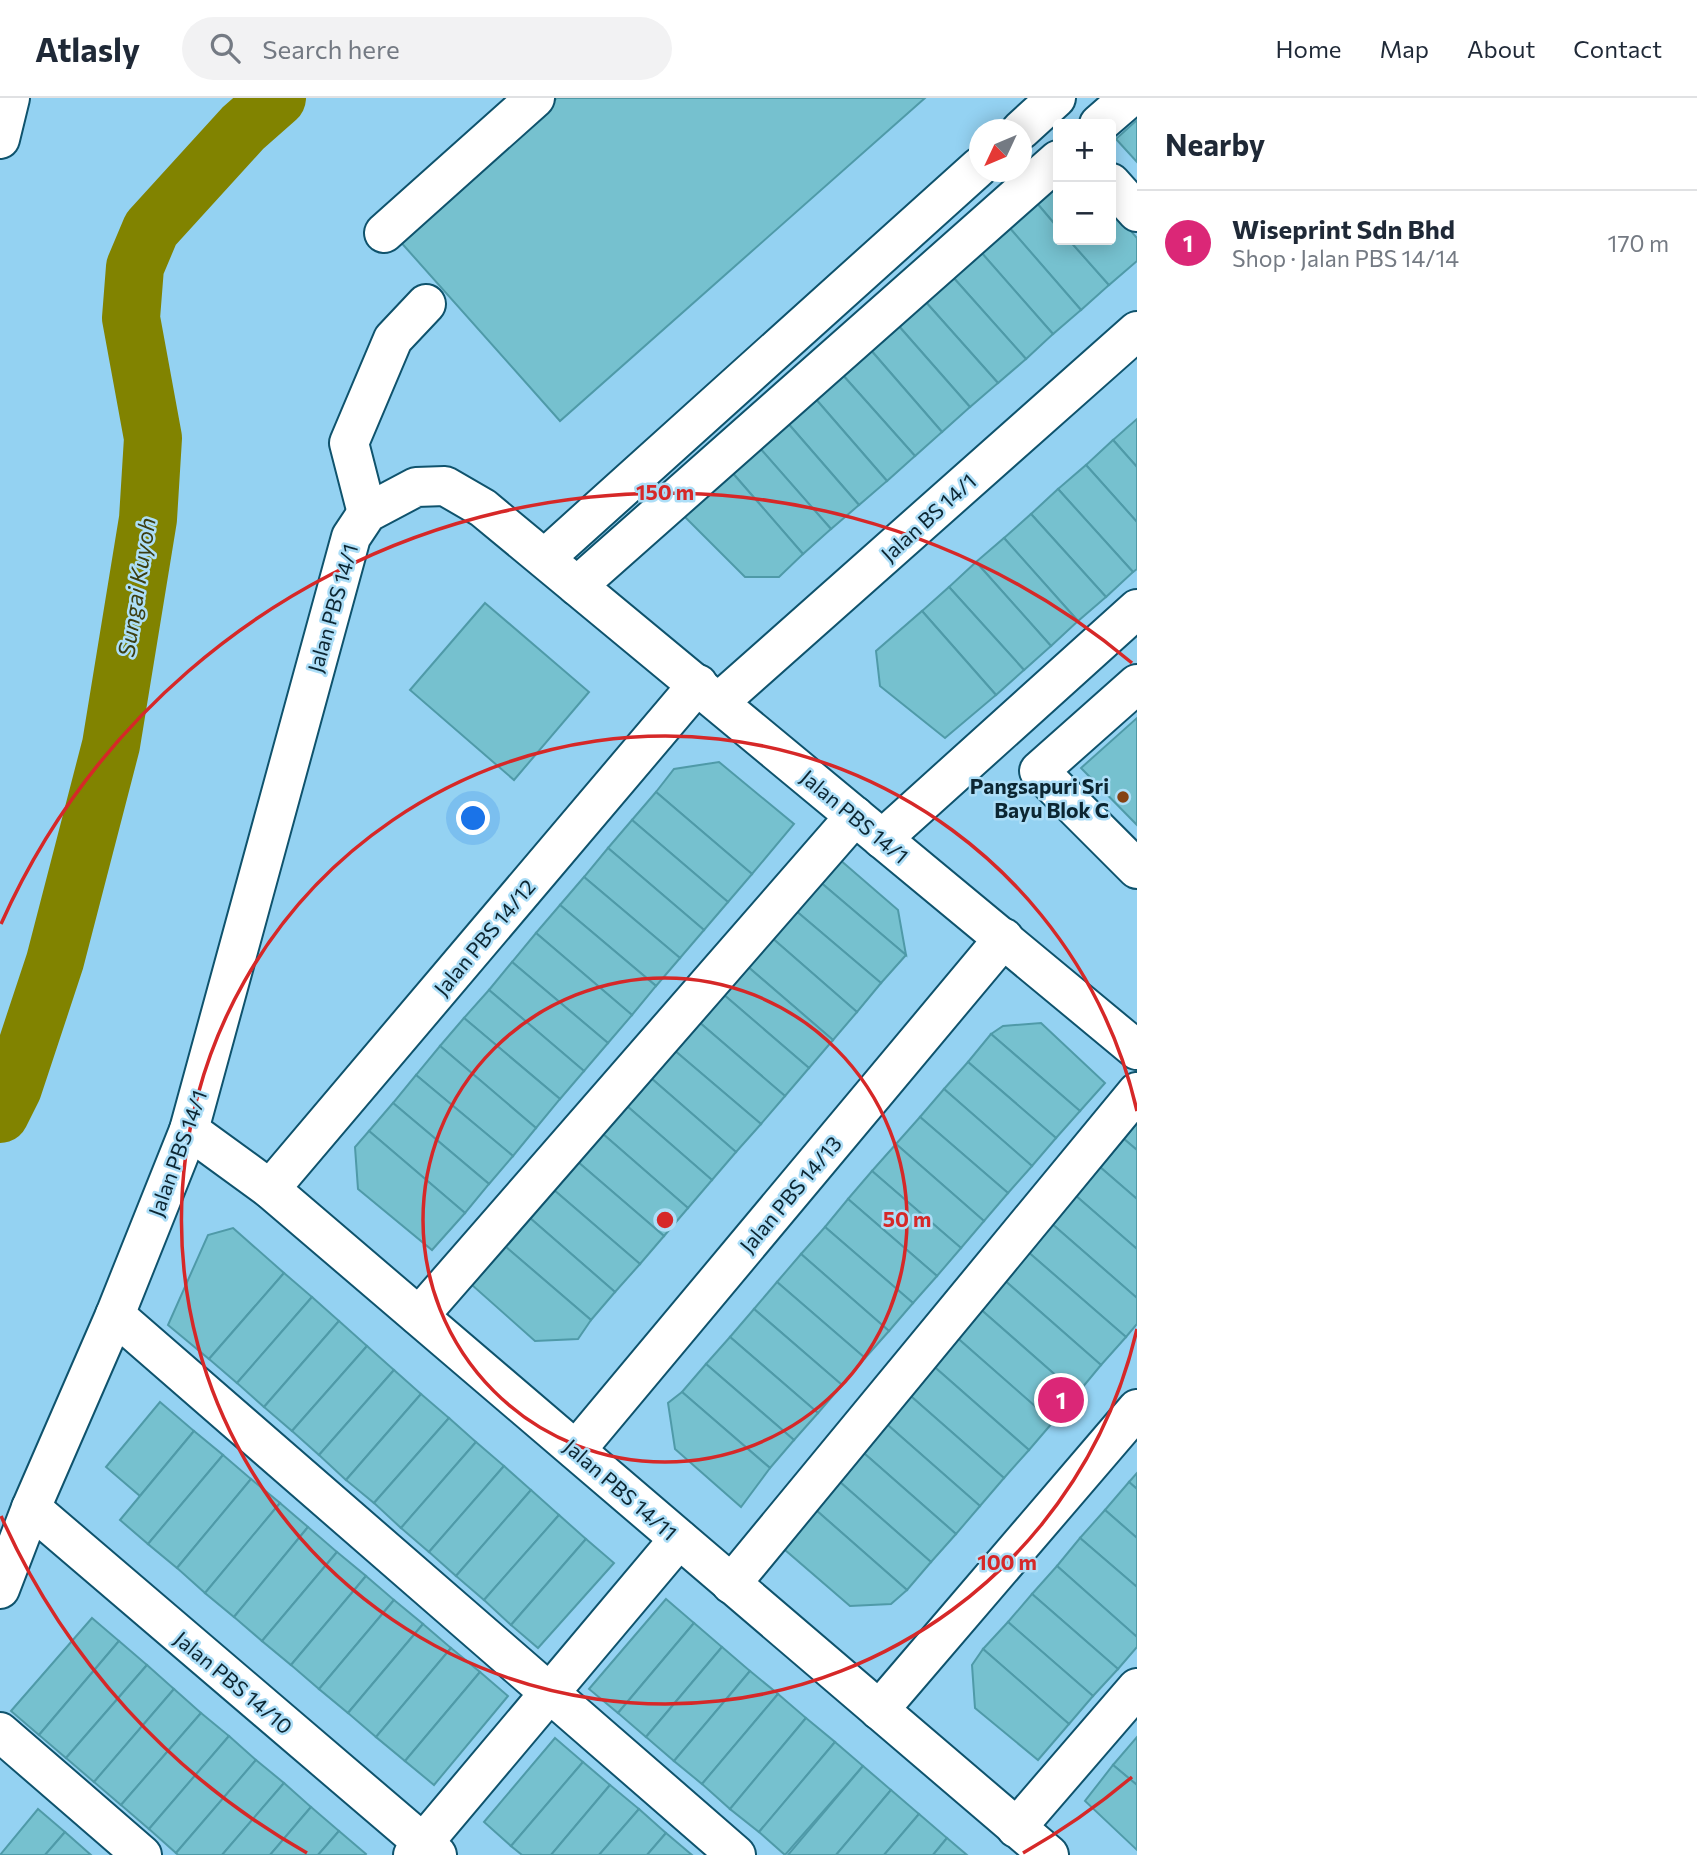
<!DOCTYPE html>
<meta charset="utf-8">
<style>
body{margin:0;font-family:Commissioner,sans-serif;background:#f2f2f3;color:#1f2937}
.controls{position:absolute;right:21px;top:21px;display:grid;overflow:hidden;border-radius:7px;box-shadow:0 4px 18px #0003}
.controls button{width:63px;height:63px;display:grid;place-items:center;padding:0;border:0;border-bottom:2px solid #e0e1e3;background:#fff;color:#1f2937;font:35px sans-serif}
.compass{position:absolute;left:969px;top:21px;width:63px;height:63px;border-radius:50%;background:#fff;box-shadow:0 4px 18px #0003;rotate:226deg}
.you{position:absolute;left:474px;top:721px;width:24px;height:24px;margin:-18px;border:5px solid #fff;border-radius:50%;background:#1a73e8;box-shadow:0 0 0 10px #1a73e833}
.badge{display:grid;place-items:center;width:46px;height:46px;border-radius:50%;background:#db2777;color:#fff;font-size:23px;font-weight:700}
.pin{position:absolute;translate:-50% -50%;border:4px solid #fff;box-shadow:0 2px 7px #0006}
.list{margin:0;padding:0;list-style:none}
h2{display:flex;justify-content:space-between;align-items:center;height:91px;margin:0;padding:0 28px;font-size:30px}
h2 small{font-size:23px;font-weight:400;color:#747a83}
.list li{display:grid;grid-template-columns:46px 1fr auto;gap:21px;align-items:center;box-sizing:border-box;height:105px;padding:0 28px;border-top:2px solid #e0e1e3}
.list b{display:block;font-size:26px;white-space:nowrap}
.list p{margin:0;font-size:23px;white-space:nowrap;color:#747a83}
.list em{font-size:23px;font-style:normal;color:#747a83}
.icon{flex:none;width:38px;height:38px;fill:none;stroke:currentColor;stroke-width:2;stroke-linecap:round;stroke-linejoin:round}
.map{position:relative;flex:none;width:1137px;height:1757px;overflow:hidden}
header{display:flex;align-items:center;gap:42px;box-sizing:border-box;height:98px;padding:0 35px;background:#fff;border-bottom:2px solid #e0e1e3}
header strong{font-size:33px}
nav{display:flex;gap:38px;margin-inline-start:auto;font-size:24px}
.search{width:490px;height:63px;background:#f2f2f3;display:flex;align-items:center;gap:18px;box-sizing:border-box;padding:0 24px;border-radius:38px;color:#747a83;font-size:26px}
main{display:flex}
aside{flex:1;background:#fff}
.map>svg:first-child{display:block}
.lines{fill:none;stroke-linecap:round;stroke-linejoin:round}
.river{stroke:#818300;stroke-width:58}
.building{fill:#76c1cf;stroke:#4f9aa8;stroke-width:2}
.minor-casing{stroke:#0f536d;stroke-width:42}
.minor{stroke:#fff;stroke-width:38}
.ring{fill:none;stroke:#d62828;stroke-width:3.5}
.poi-dot{fill:#854212;stroke:#addef7;stroke-width:2.5}
.labels{text-anchor:middle;dominant-baseline:central;stroke-width:5;stroke-linejoin:round;paint-order:stroke}
.street-label{font-size:21px;fill:#0c2632;stroke:#addef7}
.poi-label{font-size:21px;font-weight:bold;fill:#0c2632;stroke:#addef7;text-anchor:end}
.water-label{font-size:23px;font-style:italic;fill:#3c3e11;stroke:#addef7}
.centre{fill:#d62828;stroke:#addef7;stroke-width:3.5}
.ring-label{font-size:21px;text-anchor:middle;font-weight:bold;fill:#d62828;stroke:#addef7;stroke-width:5;stroke-linejoin:round;paint-order:stroke}
</style>
<header>
<strong>Atlasly</strong>
<div class="search"><svg class="icon" aria-label="search" viewBox="0 0 24 24"><circle cx="10" cy="10" r="6"/><path d="M15 15l6 6"/></svg>Search here</div>
<nav><a>Home</a><a>Map</a><a>About</a><a>Contact</a></nav>
</header>
<main>
<div class="map">
<svg width="1137" height="1757" viewBox="0 0 1137 1757">
<rect width="100%" height="100%" fill="#94d2f2"/>
<g class="lines">
<!-- river -->
<path class="river" d="M 0,1016 L 13,990 L 55,863 L 111,647 L 148,421 L 153,340 L 131,220 L 135,169 L 151,131 L 243,30 L 277,0"/>
</g>
<!-- building -->
<g class="building">
<path d="M 557,0 L 925,0 L 560,323 L 398,141 Z"/>
<path d="M 1137,22 L 1137,64 L 1116,41 Z"/>
<path d="M 1058,84 L 1058,130 L 1036,104 Z"/>
<path d="M 1036,104 L 1058,130 L 1058,142 L 1069,142 L 1109,187 L 1081,212 L 1008,128 Z"/>
<path d="M 1111,110 L 1137,140 L 1137,163 L 1109,187 L 1069,142 L 1111,142 Z"/>
<path d="M 1008,128 L 1081,212 L 1053,236 L 980,153 Z"/>
<path d="M 980,153 L 1053,236 L 1026,261 L 952,178 Z"/>
<path d="M 952,178 L 1026,261 L 998,285 L 924,202 Z"/>
<path d="M 924,202 L 998,285 L 970,309 L 897,226 Z"/>
<path d="M 897,226 L 970,309 L 942,334 L 869,250 Z"/>
<path d="M 869,250 L 942,334 L 915,358 L 841,275 Z"/>
<path d="M 841,275 L 915,358 L 887,383 L 814,299 Z"/>
<path d="M 814,299 L 887,383 L 859,407 L 786,323 Z"/>
<path d="M 1137,321 L 1137,369 L 1113,342 Z"/>
<path d="M 786,323 L 859,407 L 831,431 L 758,348 Z"/>
<path d="M 1113,342 L 1137,369 L 1137,424 L 1086,367 Z"/>
<path d="M 758,348 L 831,431 L 803,456 L 730,372 Z"/>
<path d="M 1086,367 L 1137,424 L 1137,471 L 1133,474 L 1058,391 Z"/>
<path d="M 730,372 L 803,456 L 779,479 L 745,479 L 682,416 Z"/>
<path d="M 1058,391 L 1133,474 L 1106,499 L 1031,416 Z"/>
<path d="M 1031,416 L 1106,499 L 1078,523 L 1004,440 Z"/>
<path d="M 1004,440 L 1078,523 L 1051,548 L 976,464 Z"/>
<path d="M 976,464 L 1051,548 L 1024,572 L 949,489 Z"/>
<path d="M 949,489 L 1024,572 L 996,597 L 922,513 Z"/>
<path d="M 485,505 L 589,594 L 514,682 L 410,592 Z"/>
<path d="M 922,513 L 996,597 L 945,640 L 880,588 L 876,553 Z"/>
<path d="M 1137,620 L 1137,727 L 1081,670 Z"/>
<path d="M 719,664 L 794,726 L 752,776 L 656,694 L 674,671 Z"/>
<path d="M 656,694 L 752,776 L 728,804 L 632,722 Z"/>
<path d="M 632,722 L 728,804 L 704,832 L 608,750 Z"/>
<path d="M 608,750 L 704,832 L 680,860 L 584,779 Z"/>
<path d="M 839,761 L 898,812 L 906,857 L 819,783 Z"/>
<path d="M 584,779 L 680,860 L 656,888 L 560,807 Z"/>
<path d="M 819,783 L 906,857 L 881,885 L 795,812 Z"/>
<path d="M 560,807 L 656,888 L 632,917 L 536,835 Z"/>
<path d="M 795,812 L 881,885 L 857,914 L 771,839 Z"/>
<path d="M 536,835 L 632,917 L 608,945 L 512,864 Z"/>
<path d="M 771,839 L 857,914 L 833,942 L 747,868 Z"/>
<path d="M 512,864 L 608,945 L 584,973 L 489,892 Z"/>
<path d="M 747,868 L 833,942 L 809,970 L 723,896 Z"/>
<path d="M 489,892 L 584,973 L 560,1001 L 464,920 Z"/>
<path d="M 723,896 L 809,970 L 785,998 L 699,924 Z"/>
<path d="M 464,920 L 560,1001 L 536,1030 L 440,948 Z"/>
<path d="M 699,924 L 785,998 L 761,1026 L 674,952 Z"/>
<path d="M 1041,925 L 1105,985 L 1080,1013 L 991,936 L 1003,928 Z"/>
<path d="M 991,936 L 1080,1013 L 1056,1040 L 968,964 Z"/>
<path d="M 440,948 L 536,1030 L 513,1058 L 416,977 Z"/>
<path d="M 674,952 L 761,1026 L 736,1054 L 651,980 Z"/>
<path d="M 968,964 L 1056,1040 L 1032,1068 L 944,991 Z"/>
<path d="M 416,977 L 513,1058 L 489,1086 L 393,1005 Z"/>
<path d="M 651,980 L 736,1054 L 712,1082 L 627,1008 Z"/>
<path d="M 944,991 L 1032,1068 L 1008,1095 L 920,1019 Z"/>
<path d="M 393,1005 L 489,1086 L 465,1115 L 369,1033 Z"/>
<path d="M 627,1008 L 712,1082 L 688,1110 L 603,1036 Z"/>
<path d="M 920,1019 L 1008,1095 L 984,1123 L 896,1046 Z"/>
<path d="M 1137,1024 L 1137,1052 L 1124,1041 Z"/>
<path d="M 369,1033 L 465,1115 L 432,1152 L 358,1091 L 355,1049 Z"/>
<path d="M 603,1036 L 688,1110 L 664,1138 L 578,1064 Z"/>
<path d="M 1124,1041 L 1137,1052 L 1137,1101 L 1100,1069 Z"/>
<path d="M 896,1046 L 984,1123 L 961,1150 L 872,1073 Z"/>
<path d="M 578,1064 L 664,1138 L 640,1166 L 554,1092 Z"/>
<path d="M 1100,1069 L 1137,1101 L 1137,1151 L 1075,1097 Z"/>
<path d="M 872,1073 L 961,1150 L 937,1178 L 848,1101 Z"/>
<path d="M 554,1092 L 640,1166 L 615,1194 L 530,1120 Z"/>
<path d="M 1075,1097 L 1137,1151 L 1137,1200 L 1051,1125 Z"/>
<path d="M 848,1101 L 937,1178 L 913,1205 L 825,1129 Z"/>
<path d="M 530,1120 L 615,1194 L 591,1222 L 506,1149 Z"/>
<path d="M 1051,1125 L 1137,1200 L 1137,1226 L 1126,1239 L 1027,1153 Z"/>
<path d="M 825,1129 L 913,1205 L 889,1233 L 801,1156 Z"/>
<path d="M 233,1130 L 284,1175 L 209,1261 L 168,1227 L 208,1137 Z"/>
<path d="M 506,1149 L 591,1222 L 578,1241 L 535,1243 L 472,1187 Z"/>
<path d="M 1027,1153 L 1126,1239 L 1101,1267 L 1003,1181 Z"/>
<path d="M 801,1156 L 889,1233 L 865,1260 L 777,1184 Z"/>
<path d="M 284,1175 L 312,1199 L 237,1285 L 209,1261 Z"/>
<path d="M 1003,1181 L 1101,1267 L 1077,1296 L 978,1209 Z"/>
<path d="M 777,1184 L 865,1260 L 842,1287 L 754,1211 Z"/>
<path d="M 312,1199 L 339,1223 L 264,1309 L 237,1285 Z"/>
<path d="M 978,1209 L 1077,1296 L 1053,1324 L 954,1237 Z"/>
<path d="M 754,1211 L 842,1287 L 818,1315 L 730,1239 Z"/>
<path d="M 339,1223 L 367,1248 L 292,1333 L 264,1309 Z"/>
<path d="M 954,1237 L 1053,1324 L 1029,1352 L 930,1265 Z"/>
<path d="M 730,1239 L 818,1315 L 794,1342 L 706,1266 Z"/>
<path d="M 367,1248 L 394,1272 L 319,1357 L 292,1333 Z"/>
<path d="M 930,1265 L 1029,1352 L 1004,1380 L 905,1293 Z"/>
<path d="M 706,1266 L 794,1342 L 770,1370 L 682,1294 Z"/>
<path d="M 394,1272 L 421,1296 L 346,1382 L 319,1357 Z"/>
<path d="M 905,1293 L 1004,1380 L 980,1408 L 881,1321 Z"/>
<path d="M 682,1294 L 770,1370 L 741,1409 L 675,1351 L 668,1305 Z"/>
<path d="M 421,1296 L 449,1320 L 374,1405 L 346,1382 Z"/>
<path d="M 160,1304 L 194,1333 L 140,1398 L 106,1369 Z"/>
<path d="M 449,1320 L 476,1344 L 401,1430 L 374,1405 Z"/>
<path d="M 881,1321 L 980,1408 L 956,1436 L 857,1349 Z"/>
<path d="M 194,1333 L 223,1357 L 148,1446 L 120,1422 Z"/>
<path d="M 476,1344 L 504,1368 L 429,1454 L 401,1430 Z"/>
<path d="M 857,1349 L 956,1436 L 931,1464 L 832,1377 Z"/>
<path d="M 223,1357 L 251,1381 L 177,1470 L 148,1446 Z"/>
<path d="M 504,1368 L 531,1392 L 456,1478 L 429,1454 Z"/>
<path d="M 1137,1375 L 1137,1391 L 1129,1384 Z"/>
<path d="M 832,1377 L 931,1464 L 907,1492 L 808,1405 Z"/>
<path d="M 251,1381 L 280,1405 L 205,1495 L 177,1470 Z"/>
<path d="M 1129,1384 L 1137,1391 L 1137,1440 L 1105,1412 Z"/>
<path d="M 531,1392 L 559,1417 L 484,1502 L 456,1478 Z"/>
<path d="M 280,1405 L 308,1429 L 234,1519 L 205,1495 Z"/>
<path d="M 808,1405 L 907,1492 L 891,1506 L 850,1508 L 777,1445 Z"/>
<path d="M 1105,1412 L 1137,1440 L 1137,1489 L 1080,1440 Z"/>
<path d="M 559,1417 L 586,1441 L 511,1527 L 484,1502 Z"/>
<path d="M 308,1429 L 337,1454 L 262,1543 L 234,1519 Z"/>
<path d="M 1080,1440 L 1137,1489 L 1137,1539 L 1057,1468 Z"/>
<path d="M 586,1441 L 614,1465 L 538,1550 L 511,1527 Z"/>
<path d="M 337,1454 L 366,1478 L 291,1567 L 262,1543 Z"/>
<path d="M 1057,1468 L 1137,1539 L 1137,1549 L 1118,1571 L 1032,1496 Z"/>
<path d="M 366,1478 L 394,1502 L 319,1591 L 291,1567 Z"/>
<path d="M 1032,1496 L 1118,1571 L 1093,1598 L 1008,1524 Z"/>
<path d="M 666,1501 L 694,1525 L 618,1615 L 589,1591 Z"/>
<path d="M 394,1502 L 423,1526 L 348,1615 L 319,1591 Z"/>
<path d="M 92,1520 L 119,1543 L 39,1637 L 11,1613 Z"/>
<path d="M 1008,1524 L 1093,1598 L 1069,1626 L 983,1551 Z"/>
<path d="M 694,1525 L 722,1549 L 646,1639 L 618,1615 Z"/>
<path d="M 423,1526 L 451,1550 L 376,1639 L 348,1615 Z"/>
<path d="M 119,1543 L 147,1567 L 66,1660 L 39,1637 Z"/>
<path d="M 722,1549 L 750,1573 L 674,1663 L 646,1639 Z"/>
<path d="M 451,1550 L 480,1574 L 405,1663 L 376,1639 Z"/>
<path d="M 983,1551 L 1069,1626 L 1038,1662 L 975,1610 L 972,1567 Z"/>
<path d="M 147,1567 L 174,1591 L 94,1684 L 66,1660 Z"/>
<path d="M 750,1573 L 778,1596 L 702,1686 L 674,1663 Z"/>
<path d="M 480,1574 L 508,1598 L 434,1687 L 405,1663 Z"/>
<path d="M 174,1591 L 201,1615 L 121,1707 L 94,1684 Z"/>
<path d="M 778,1596 L 806,1620 L 730,1711 L 702,1686 Z"/>
<path d="M 201,1615 L 229,1638 L 149,1731 L 121,1707 Z"/>
<path d="M 806,1620 L 835,1644 L 759,1734 L 730,1711 Z"/>
<path d="M 229,1638 L 256,1662 L 176,1755 L 149,1731 Z"/>
<path d="M 1137,1639 L 1137,1687 L 1113,1667 Z"/>
<path d="M 555,1640 L 583,1664 L 511,1748 L 484,1724 Z"/>
<path d="M 835,1644 L 863,1668 L 785,1757 L 759,1734 Z"/>
<path d="M 256,1662 L 284,1685 L 222,1757 L 178,1757 L 176,1755 Z"/>
<path d="M 583,1664 L 610,1687 L 551,1757 L 522,1757 L 511,1748 Z"/>
<path d="M 1113,1667 L 1137,1687 L 1137,1752 L 1085,1703 Z"/>
<path d="M 863,1668 L 891,1692 L 836,1757 L 788,1757 Z"/>
<path d="M 284,1685 L 311,1709 L 270,1757 L 222,1757 Z"/>
<path d="M 610,1687 L 639,1711 L 599,1757 L 551,1757 Z"/>
<path d="M 891,1692 L 919,1716 L 884,1757 L 836,1757 Z"/>
<path d="M 311,1709 L 339,1733 L 318,1757 L 270,1757 Z"/>
<path d="M 38,1711 L 65,1734 L 45,1757 L 0,1757 Z"/>
<path d="M 639,1711 L 666,1735 L 647,1757 L 599,1757 Z"/>
<path d="M 919,1716 L 947,1740 L 933,1757 L 884,1757 Z"/>
<path d="M 339,1733 L 366,1756 L 365,1757 L 318,1757 Z"/>
<path d="M 65,1734 L 91,1757 L 45,1757 Z"/>
<path d="M 666,1735 L 692,1757 L 647,1757 Z"/>
<path d="M 947,1740 L 967,1757 L 933,1757 Z"/>
</g>
<g class="lines">
<!-- minor casing -->
<g class="minor-casing">
<g id="minor">
<path d="M 1099,26 L 1129,0"/>
<path d="M 1021,32 L 1056,0"/>
<path d="M 0,41 L 10,0"/>
<path d="M 1111,85 L 1137,114"/>
<path d="M 384,135 L 535,0"/>
<path d="M 367,415 L 349,345 L 393,241 L 426,206"/>
<path d="M 545,460 L 979,69"/>
<path d="M 577,488 L 1058,62"/>
<path d="M 1137,586 L 1039,673 L 1137,771"/>
<path d="M 719,604 L 1137,233"/>
<path d="M 882,741 L 1137,511"/>
<path d="M 189,1032 L 270,1091 L 1049,1757"/>
<path d="M 270,1091 L 698,586"/>
<path d="M 115,1217 L 736,1757"/>
<path d="M 419,1218 L 855,718"/>
<path d="M 576,1352 L 1004,840"/>
<path d="M 31,1410 L 437,1757"/>
<path d="M 731,1486 L 1137,994"/>
<path d="M 0,1491 L 31,1410 L 115,1217 L 189,1032 L 351,439 L 367,415 L 416,389 L 445,388 L 483,410 L 1137,952"/>
<path d="M 879,1612 L 1137,1311"/>
<path d="M 0,1634 L 142,1757"/>
<path d="M 1016,1730 L 1137,1590"/>
<path d="M 413,1757 L 679,1441"/>
</g>
</g>
<!-- minor -->
<use href="#minor" class="minor"/>
</g>
<!-- distance rings -->
<g class="ring">
<circle cx="665" cy="1122" r="242"/>
<path d="M1137 1231A484 484 0 1 1 1137 1013"/>
<path d="M1132 1679A727 727 0 0 1 1023 1755M307 1755A727 727 0 0 1 1 1418M1 826A727 727 0 0 1 1132 565"/>
</g>
<!-- markers -->
<circle class="poi-dot" cx="1123" cy="699" r="7"/>
<g class="labels">
<!-- street labels -->
<g class="street-label">
<text transform="translate(928 419) rotate(-42)">Jalan BS 14/1</text>
<text transform="translate(332 510) rotate(-74)">Jalan PBS 14/1</text>
<text transform="translate(855 718) rotate(40)">Jalan PBS 14/1</text>
<text transform="translate(484 839) rotate(-50)">Jalan PBS 14/12</text>
<text transform="translate(177 1055) rotate(-70)">Jalan PBS 14/1</text>
<text transform="translate(790 1096) rotate(-50)">Jalan PBS 14/13</text>
<text transform="translate(621 1391) rotate(41)">Jalan PBS 14/11</text>
<text transform="translate(234 1584) rotate(40)">Jalan PBS 14/10</text>
</g>
<!-- poi labels -->
<g class="poi-label">
<text x="1109" y="687">Pangsapuri Sri<tspan x="1109" dy="24">Bayu Blok C</tspan></text>
</g>
<!-- water labels -->
<g class="water-label">
<text transform="translate(136 489) rotate(-81)">Sungai Kuyoh</text>
</g>
</g>
<circle cx="665" cy="1122" r="10" class="centre"/>
<g class="ring-label">
<text x="665" y="402">150 m</text>
<text x="907" y="1129">50 m</text>
<text x="1007" y="1472">100 m</text>
</g>
</svg>
<div class="controls">
<button>+</button>
<button>−</button>
</div>
<svg class="compass" viewBox="-18 -18 36 36"><path d="M0-13l5 13h-10z" fill="#e53935"/><path d="M0 13l5-13h-10z" fill="#747a83"/></svg>
<div class="you"></div>
<div class="pin badge" style="left:1061px;top:1302px">1</div>
</div>
<aside>
<h2>Nearby<small></small></h2>
<ul class="list">
<li><span class="badge">1</span><div><b>Wiseprint Sdn Bhd</b><p>Shop · Jalan PBS 14/14</p></div><em>170 m</em></li>
</ul>
</aside>
</main>
